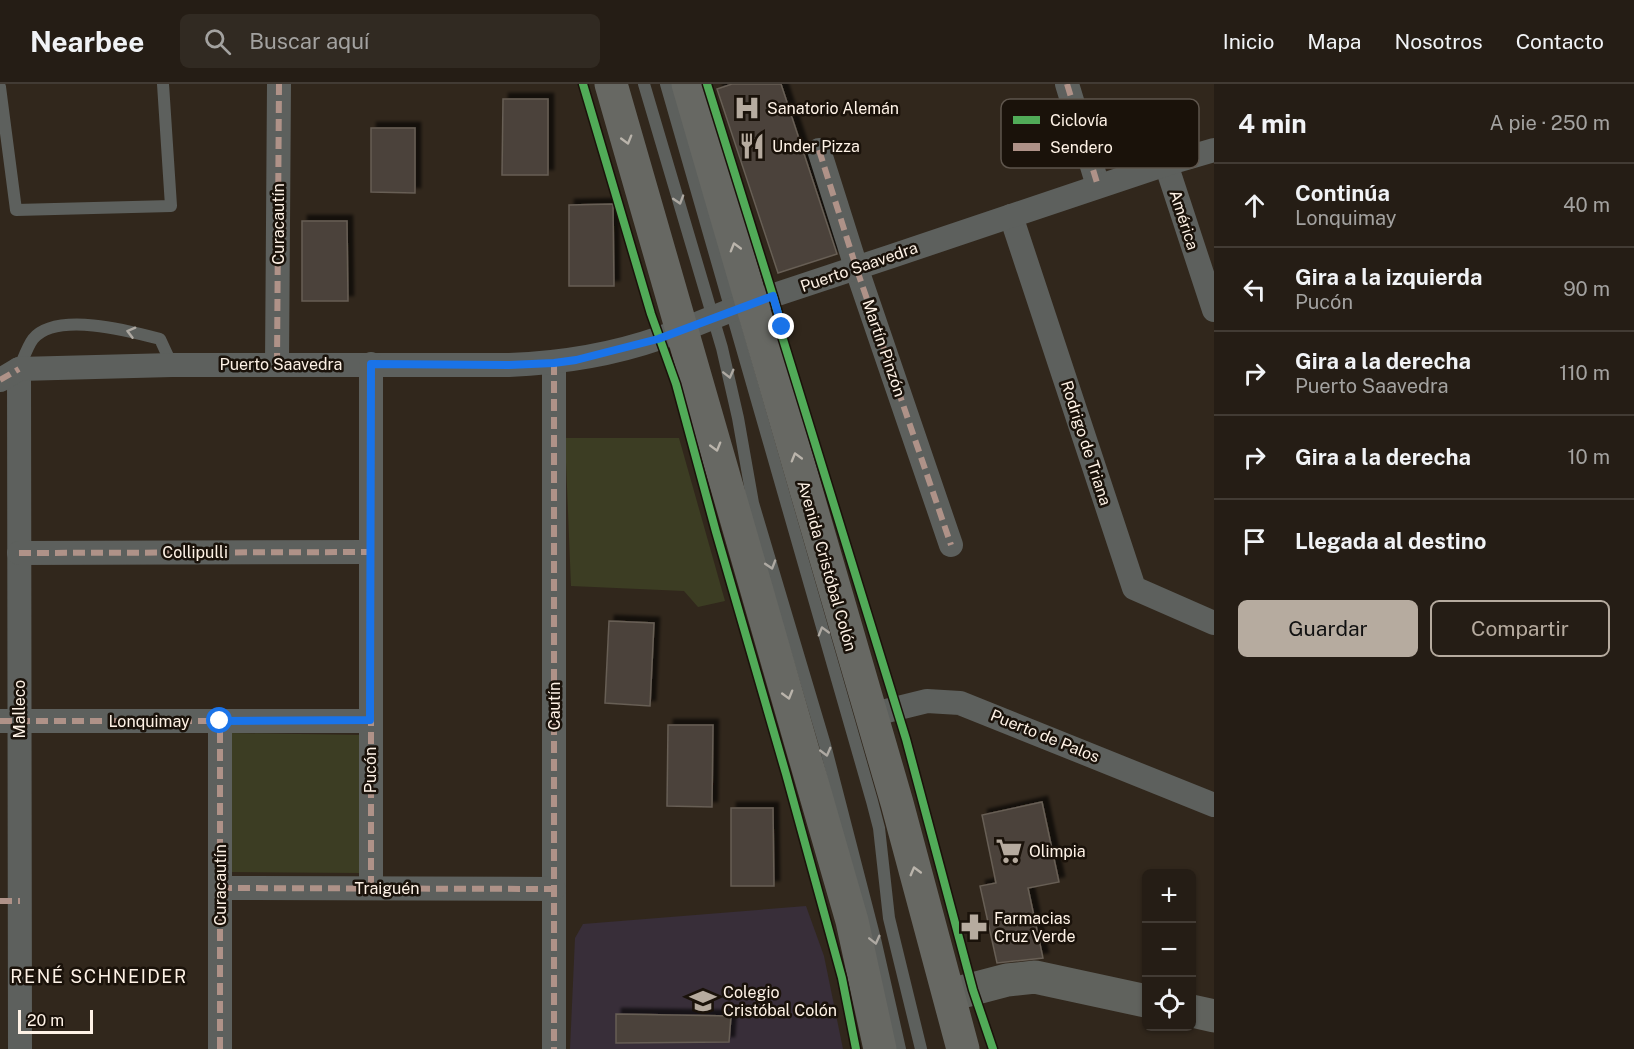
<!DOCTYPE html>
<html lang="es">
<meta charset="utf-8">
<style>
body{margin:0;font-family:"Public Sans",sans-serif;background:#312a22;color:#f1f3f6}
.controls{position:absolute;right:18px;bottom:18px;display:grid;overflow:hidden;border-radius:9px;box-shadow:0 2px 4px #0004}
.controls button{width:54px;height:54px;display:grid;place-items:center;padding:0;border:0;border-bottom:2px solid #423b34;background:#251d15;color:#f1f3f6;font:30px sans-serif}
.scale{position:absolute;left:18px;bottom:15px;width:75px;box-sizing:border-box;padding-left:6px;border:3px solid #fef2e6;border-top:0;font-size:16px;line-height:21px;white-space:nowrap;color:#fef2e6;-webkit-text-stroke:4px #1a120a;paint-order:stroke}
.stop{position:absolute;width:18px;height:18px;margin:-14px;border:4px solid #1a73e8;border-radius:50%;background:#fff}
.stop.end{background:#1a73e8;border-color:#fff;box-shadow:0 2px 6px #0008}
.list{margin:0;padding:0;list-style:none}
h2{display:flex;justify-content:space-between;align-items:center;height:78px;margin:0;padding:0 24px;font-size:26px}
h2 small{font-size:20px;font-weight:400;color:#a3a2a0}
.list li{display:grid;grid-template-columns:39px 1fr auto;gap:18px;align-items:center;box-sizing:border-box;height:84px;padding:0 24px;border-top:2px solid #423b34}
.list b{display:block;font-size:22px;white-space:nowrap}
.list p{margin:0;font-size:20px;white-space:nowrap;color:#a3a2a0}
.list em{font-size:20px;font-style:normal;color:#a3a2a0}
.actions{display:flex;gap:12px;padding:18px 24px}
.actions a{flex:1;padding:14px 0;border:2px solid #b6ab9f;border-radius:9px;text-align:center;font-size:21px;color:#b6ab9f}
.actions .main{background:#b6ab9f;color:#111}
.icon{flex:none;width:33px;height:33px;fill:none;stroke:currentColor;stroke-width:2;stroke-linecap:round;stroke-linejoin:round}
.map{position:relative;flex:none;width:1214px;height:965px;overflow:hidden}
header{display:flex;align-items:center;gap:36px;box-sizing:border-box;height:84px;padding:0 30px;background:#251d15;border-bottom:2px solid #423b34}
header strong{font-size:28px}
nav{display:flex;gap:33px;margin-inline-start:auto;font-size:21px}
.search{width:420px;height:54px;background:#312a22;display:flex;align-items:center;gap:15px;box-sizing:border-box;padding:0 21px;border-radius:9px;color:#a3a2a0;font-size:22px}
main{display:flex}
aside{flex:1;background:#251d15}
.map>svg:first-child{display:block}
.education{fill:#382e39}
.green{fill:#3c3d23}
.building{fill:#4b433a;stroke:#675e55;stroke-width:1.5;filter:url(#shadow)}
.lines{fill:none;stroke-linecap:round;stroke-linejoin:round}
.lane{stroke:#5d605d;stroke-width:12}
.street{stroke:#5d605d;stroke-width:24}
.secondary{stroke:#60625d;stroke-width:33}
.primary{stroke:#676863;stroke-width:33}
.quiet{stroke:#af9288;stroke-width:6;stroke-dasharray:12 6;stroke-linecap:butt}
.cycleway-casing{stroke:#1a120a;stroke-width:11}
.cycleway{stroke:#51ab58;stroke-width:8}
.oneway{stroke:#bab4ab}
.oneway2{stroke:#aea9a2}
.route{stroke:#1a73e8;stroke-width:8}
.labels{text-anchor:middle;dominant-baseline:central;stroke-width:5;stroke-linejoin:round;paint-order:stroke}
.poi-label{font-size:16px;fill:#fef2e6;stroke:#1a120a;text-anchor:start}
.street-label{font-size:16px;fill:#fef2e6;stroke:#1a120a}
.neighbourhood-label{font-size:18px;letter-spacing:1.5px;fill:#fef2e6;stroke:#1a120a}
.key{fill:#1a120a;stroke:#5e554c;stroke-width:1.5}
.key-label{font-size:16px;fill:#fef2e6}
</style>
<header>
<strong>Nearbee</strong>
<div class="search"><svg class="icon" aria-label="search" viewBox="0 0 24 24"><circle cx="10" cy="10" r="6"/><path d="M15 15l6 6"/></svg>Buscar aquí</div>
<nav><a>Inicio</a><a>Mapa</a><a>Nosotros</a><a>Contacto</a></nav>
</header>
<main>
<div class="map">
<svg width="1214" height="965" viewBox="0 0 1214 965">
<defs>
<filter id="shadow"><feDropShadow dx="5.5" dy="-5.5" stdDeviation="1.5" flood-color="#0009"/></filter>
</defs>
<rect width="100%" height="100%" fill="#31271c"/>
<!-- education -->
<path class="education" d="M 806,822 L 824,872 L 843,965 L 570,965 L 575,854 L 583,840 Z"/>
<!-- green -->
<g class="green">
<path d="M 565,354 L 679,354 L 725,517 L 698,523 L 684,507 L 571,502 Z"/>
<path d="M 231,649 L 362,651 L 361,789 L 230,788 Z"/>
</g>
<!-- building -->
<g class="building">
<path d="M 732,0 L 781,0 L 837,170 L 778,189 L 717,5 Z"/>
<path d="M 503,15 L 548,15 L 548,91 L 502,91 Z"/>
<path d="M 371,44 L 415,44 L 415,109 L 371,108 Z"/>
<path d="M 613,120 L 614,202 L 569,202 L 569,121 Z"/>
<path d="M 302,137 L 347,137 L 348,217 L 302,217 Z"/>
<path d="M 609,537 L 654,539 L 650,622 L 605,619 Z"/>
<path d="M 668,641 L 713,641 L 712,723 L 667,722 Z"/>
<path d="M 1042,718 L 1059,798 L 1028,804 L 1043,874 L 997,879 L 980,802 L 996,799 L 982,731 Z"/>
<path d="M 731,724 L 773,724 L 774,802 L 731,802 Z"/>
<path d="M 616,930 L 731,932 L 729,958 L 616,959 Z"/>
</g>
<g class="lines">
<!-- lane -->
<g class="lane">
<path d="M 644,0 L 722,264 L 738,334 L 753,419 L 825,661 L 875,855 L 900,965"/>
<path d="M 666,0 L 872,717 L 879,744 L 889,834 L 921,965"/>
<path d="M 0,3 L 16,126 L 171,122 L 163,0"/>
<path d="M 19,285 C 23,276 27,263 33,255 C 56,227 130,247 160,255 L 172,281"/>
</g>
<!-- street -->
<g class="street">
<path d="M 1067,0 L 1098,102"/>
<path d="M 819,66 L 856,183 L 951,461"/>
<path d="M 1166,80 L 1214,226"/>
<path d="M 1011,132 L 1134,504 L 1214,539"/>
<path d="M 554,279 L 554,965"/>
<path d="M 277,281 L 279,0"/>
<path d="M 19,285 L 20,965"/>
<path d="M 0,296 L 19,285 L 172,281 L 509,281 C 561,279 611,271 660,254 C 692,243 722,229 753,218 C 891,173 1028,126 1166,80 L 1214,66"/>
<path d="M 19,469 L 370,468"/>
<path d="M 870,631 L 927,617 L 960,619 L 1214,721"/>
<path d="M 0,637 L 370,637"/>
<path d="M 220,804 L 554,805"/>
<path d="M 371,804 L 371,280"/>
<path d="M 220,965 L 220,637"/>
</g>
<!-- secondary -->
<g class="secondary">
<path d="M 950,911 L 1007,896 L 1035,893 L 1146,917"/>
<path d="M 1192,927 L 1214,932"/>
</g>
<!-- primary -->
<g class="primary">
<path d="M 611,0 L 852,837 L 880,965"/>
<path d="M 688,0 L 897,719 L 963,965"/>
</g>
<!-- quiet -->
<g class="quiet">
<path d="M 1067,0 L 1098,102"/>
<path d="M 819,66 L 856,183 L 951,461"/>
<path d="M 554,279 L 554,965"/>
<path d="M 277,281 L 279,0"/>
<path d="M 0,296 L 19,285"/>
<path d="M 19,469 L 370,468"/>
<path d="M 0,637 L 370,637"/>
<path d="M 220,804 L 554,805"/>
<path d="M 371,804 L 371,280"/>
<path d="M 0,817 L 20,817"/>
<path d="M 220,965 L 220,637"/>
</g>
<!-- cycleway casing -->
<g class="cycleway-casing">
<g id="cycleway">
<path d="M 583,0 L 651,230 L 676,300 L 716,448 L 786,690 L 842,894 L 856,965"/>
<path d="M 707,0 L 773,212 L 782,243 L 782,252 L 906,655 L 973,906 L 993,965"/>
</g>
</g>
<!-- cycleway -->
<use href="#cycleway" class="cycleway"/>
</g>
<!-- one-way arrows -->
<defs><path id="oneway-chevron" d="M-2-3.5L2.5 0L-2 3.5" fill="none" stroke-width="1.6" stroke-linecap="round" stroke-linejoin="round" transform="scale(1.5)"/></defs>
<g class="oneway">
<use href="#oneway-chevron" transform="translate(627 56) rotate(74)"/>
<use href="#oneway-chevron" transform="translate(735 163) rotate(-106)"/>
<use href="#oneway-chevron" transform="translate(716 363) rotate(74)"/>
<use href="#oneway-chevron" transform="translate(796 373) rotate(-106)"/>
<use href="#oneway-chevron" transform="translate(788 611) rotate(74)"/>
<use href="#oneway-chevron" transform="translate(915 787) rotate(-105)"/>
</g>
<g class="oneway2">
<use href="#oneway-chevron" transform="translate(679 116) rotate(73)"/>
<use href="#oneway-chevron" transform="translate(131 248) rotate(-165)"/>
<use href="#oneway-chevron" transform="translate(729 290) rotate(76)"/>
<use href="#oneway-chevron" transform="translate(771 481) rotate(73)"/>
<use href="#oneway-chevron" transform="translate(823 547) rotate(-106)"/>
<use href="#oneway-chevron" transform="translate(826 668) rotate(75)"/>
<use href="#oneway-chevron" transform="translate(875 856) rotate(76)"/>
</g>
<g class="lines">
<!-- route -->
<path class="route" d="M 220,637 L 370,636 L 371,280 L 509,281 L 554,279 L 576,276 L 658,255 L 773,212 L 782,243"/>
</g>
<!-- icons -->
<defs>
<g id="hospital-bare" transform="scale(2.07)"><path d="M-5-5h3v3.5h4V-5h3V5h-3V1.5h-4V5h-3Z" fill="#b6ab9f" stroke="#1a120a" stroke-width="2.5" paint-order="stroke"/></g>
<g id="restaurant-bare" transform="scale(2.07)"><path d="M-5-6h1v4h1v-4h1v4h1v-4h1v5L-1.5 .5V6h-2V.5L-5-1ZM5-6V6H3V1.5H1.5Q1.5-4 5-6Z" fill="#b6ab9f" stroke="#1a120a" stroke-width="2.5" paint-order="stroke"/></g>
<g id="supermarket-bare" transform="scale(2.07)"><path d="M-6-5.5h2.5l.6 2H6L4.5 2H-2.5L-4.4-4H-6ZM-1.5 3.2a1.3 1.3 0 1 0 .1 0ZM3 3.2a1.3 1.3 0 1 0 .1 0Z" fill="#b6ab9f" stroke="#1a120a" stroke-width="2.5" paint-order="stroke"/></g>
<g id="pharmacy-bare" transform="scale(2.07)"><path d="M-2-6h4v4h4v4h-4v4h-4v-4h-4v-4h4Z" fill="#b6ab9f" stroke="#1a120a" stroke-width="2.5" paint-order="stroke"/></g>
<g id="school-bare" transform="scale(2.07)"><path d="M0-5L7-2L0 1L-7-2ZM-4 1L0 2.5L4 1V4Q0 6-4 4Z" fill="#b6ab9f" stroke="#1a120a" stroke-width="2.5" paint-order="stroke"/></g>
</defs>
<g fill-rule="evenodd">
<use href="#hospital-bare" x="747" y="24"/>
<use href="#restaurant-bare" x="752" y="62"/>
<use href="#supermarket-bare" x="1009" y="767"/>
<use href="#pharmacy-bare" x="974" y="843"/>
<use href="#school-bare" x="703" y="917"/>
</g>
<g class="labels">
<!-- poi labels -->
<g class="poi-label">
<text x="767" y="24">Sanatorio Alemán</text>
<text x="772" y="62">Under Pizza</text>
<text x="1029" y="767">Olimpia</text>
<text x="994" y="834">Farmacias<tspan x="994" dy="18">Cruz Verde</tspan></text>
<text x="723" y="908">Colegio<tspan x="723" dy="18">Cristóbal Colón</tspan></text>
</g>
<!-- street labels -->
<g class="street-label">
<text transform="translate(1184 136) rotate(72)">América</text>
<text transform="translate(278 140) rotate(-90)">Curacautín</text>
<text transform="translate(859 183) rotate(-19)">Puerto Saavedra</text>
<text transform="translate(884 264) rotate(71)">Martín Pinzón</text>
<text x="281" y="280">Puerto Saavedra</text>
<text transform="translate(1086 359) rotate(72)">Rodrigo de Triana</text>
<text x="195" y="468">Collipulli</text>
<text transform="translate(827 482) rotate(74)">Avenida Cristóbal Colón</text>
<text transform="translate(554 622) rotate(-90)">Cautín</text>
<text transform="translate(19 625) rotate(-90)">Malleco</text>
<text x="149" y="637">Lonquimay</text>
<text transform="translate(1045 652) rotate(22)">Puerto de Palos</text>
<text transform="translate(370 686) rotate(-90)">Pucón</text>
<text transform="translate(220 801) rotate(-90)">Curacautín</text>
<text x="387" y="804">Traiguén</text>
</g>
<!-- neighbourhood labels -->
<g class="neighbourhood-label">
<text x="99" y="892">RENÉ SCHNEIDER</text>
</g>
</g>
<!-- legend -->
<rect x="1001" y="15" width="198" height="69" rx="9" class="key"/>
<rect x="1013" y="32" width="27" height="8" fill="#51ab58"/>
<rect x="1013" y="59" width="27" height="8" fill="#af9288"/>
<g class="key-label">
<text x="1050" y="42">Ciclovía</text>
<text x="1050" y="69">Sendero</text>
</g>
</svg>
<div class="controls">
<button>+</button>
<button>−</button>
<button><svg class="icon" aria-label="locate" viewBox="0 0 24 24"><circle cx="12" cy="12" r="6"/><path d="M12 2v4M12 18v4M2 12h4M18 12h4"/></svg></button>
</div>
<div class="scale">20 m</div>
<div class="stop" style="left:220px;top:637px"></div>
<div class="stop end" style="left:782px;top:243px"></div>
</div>
<aside>
<h2>4 min<small>A pie · 250 m</small></h2>
<ul class="list">
<li><svg class="icon" aria-label="ahead" viewBox="0 0 24 24"><path d="M12 20V5M6 11l6-6 6 6"/></svg><div><b>Continúa</b><p>Lonquimay</p></div><em>40 m</em></li>
<li><svg class="icon" aria-label="left" viewBox="0 0 24 24"><path d="M17 20v-9H6M10 6l-5 5 5 5"/></svg><div><b>Gira a la izquierda</b><p>Pucón</p></div><em>90 m</em></li>
<li><svg class="icon" aria-label="right" viewBox="0 0 24 24"><path d="M7 20v-9h11M14 6l5 5-5 5"/></svg><div><b>Gira a la derecha</b><p>Puerto Saavedra</p></div><em>110 m</em></li>
<li><svg class="icon" aria-label="right" viewBox="0 0 24 24"><path d="M7 20v-9h11M14 6l5 5-5 5"/></svg><div><b>Gira a la derecha</b></div><em>10 m</em></li>
<li><svg class="icon" aria-label="arrive" viewBox="0 0 24 24"><path d="M6 21V4h12l-3 4 3 4H6"/></svg><div><b>Llegada al destino</b></div></li>
</ul>
<div class="actions"><a class="main">Guardar</a><a>Compartir</a></div>
</aside>
</main>
